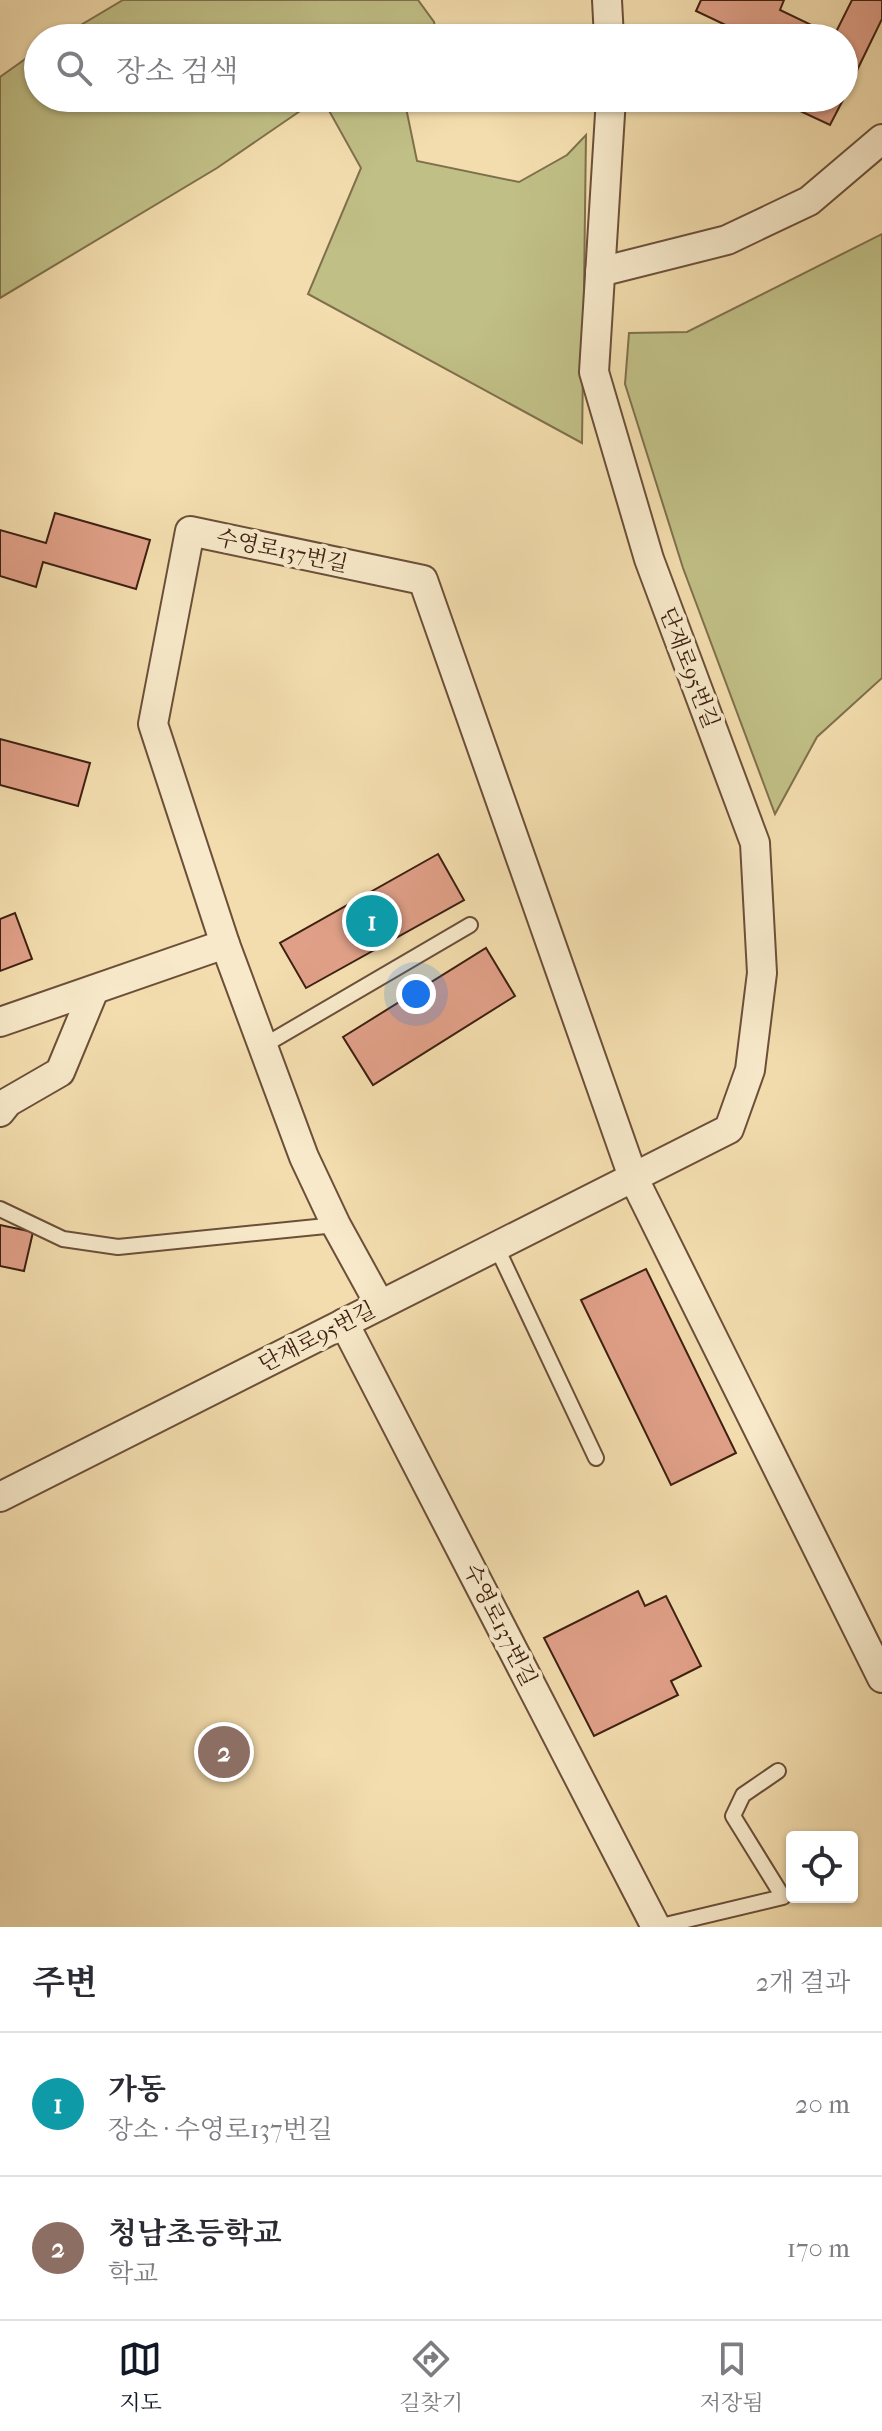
<!DOCTYPE html>
<html lang="ko">
<meta charset="utf-8">
<style>
body{margin:0;font-family:"IM FELL French Canon","Noto Serif KR",serif;background:#f7f7f7;color:#2b2b33}
.controls{position:absolute;right:24px;bottom:24px;display:grid;overflow:hidden;border-radius:8px;box-shadow:0 2px 6px #0004}
.controls button{width:72px;height:72px;display:grid;place-items:center;padding:0;border:0;border-bottom:2px solid #e1e1e2;background:#fff;color:#2b2b33;font:40px sans-serif}
.you{position:absolute;left:416px;top:994px;width:28px;height:28px;margin:-20px;border:6px solid #fff;border-radius:50%;background:#1a73e8;box-shadow:0 0 0 12px #1a73e833}
.badge{display:grid;place-items:center;width:52px;height:52px;border-radius:50%;background:#111827;color:#fff;font-size:26px;font-weight:700}
.pin{position:absolute;translate:-50% -50%;border:4px solid #fff;box-shadow:0 2px 8px #0006}
.list{margin:0;padding:0;list-style:none}
h2{display:flex;justify-content:space-between;align-items:center;height:104px;margin:0;padding:0 32px;font-size:34px}
h2 small{font-size:26px;font-weight:400;color:#7c7c81}
.list li{display:grid;grid-template-columns:52px 1fr auto;gap:24px;align-items:center;box-sizing:border-box;height:144px;padding:0 32px;border-top:2px solid #e1e1e2}
.list b{display:block;font-size:30px;white-space:nowrap}
.list p{margin:0;font-size:26px;white-space:nowrap;color:#7c7c81}
.list em{font-size:26px;font-style:normal;color:#7c7c81}
.icon{flex:none;width:44px;height:44px;fill:none;stroke:currentColor;stroke-width:2;stroke-linecap:round;stroke-linejoin:round}
.map{position:relative;flex:none;width:882px;height:1927px;overflow:hidden}
.search{position:absolute;background:#fff;box-shadow:0 2px 6px #0004;left:24px;right:24px;top:24px;height:88px;display:flex;align-items:center;gap:20px;box-sizing:border-box;padding:0 28px;border-radius:44px;color:#7c7c81;font-size:30px}
.sheet{height:392px;background:#fff}
nav{display:flex;justify-content:space-around;align-items:center;box-sizing:border-box;height:112px;border-top:2px solid #e1e1e2;background:#fff;font-size:22px;color:#7c7c81}
nav a{display:grid;justify-items:center;gap:4px}
nav .on{color:#111827}
.map>svg:first-child{display:block}
.green{fill:#c0bf86;stroke:#7f704c;stroke-width:2}
.building{fill:#e0a088;stroke:#3e2012;stroke-width:2}
.lines{fill:none;stroke-linecap:round;stroke-linejoin:round}
.lane-casing{stroke:#6b4f39;stroke-width:18}
.street-casing{stroke:#6b4f39;stroke-width:32}
.lane{stroke:#f7e9ca;stroke-width:14}
.street{stroke:#f7e9ca;stroke-width:28}
.labels{text-anchor:middle;dominant-baseline:central;stroke-width:8;stroke-linejoin:round;paint-order:stroke}
.street-label{font-size:22px;fill:#3e2012;stroke:#f7e9ca}
</style>
<div class="map">
<svg width="882" height="1927" viewBox="0 0 882 1927">
<rect width="100%" height="100%" fill="#f3ddae"/>
<filter id="stains"><feTurbulence type="fractalNoise" baseFrequency=".0025" numOctaves="4"/><feColorMatrix values="0 0 0 0 .2 0 0 0 0 .09 0 0 0 0 .02 0 0 0 .5 -.17"/></filter>
<radialGradient id="worn" r=".72"><stop offset=".6" stop-color="#630" stop-opacity="0"/><stop offset="1" stop-color="#630" stop-opacity=".3"/></radialGradient>
<!-- green -->
<g class="green">
<path d="M 123,0 L 418,0 L 434,22 L 437,38 L 59,38 Z"/>
<path d="M 38,50 L 38,98 L 319,98 L 217,168 L 0,298 L 0,77 Z"/>
<path d="M 322,98 L 415,98 L 405,103 L 417,161 L 519,182 L 567,155 L 586,135 L 582,443 L 308,294 L 361,168 Z"/>
<path d="M 882,234 L 882,678 L 817,737 L 775,814 L 683,568 L 625,384 L 629,333 L 687,332 Z"/>
</g>
<!-- building -->
<g class="building">
<path d="M 701,0 L 784,0 L 780,10 L 834,36 L 852,0 L 882,0 L 882,19 L 844,97 L 844,38 L 753,38 L 696,11 Z"/>
<path d="M 804,98 L 844,98 L 830,125 L 798,110 Z"/>
<path d="M 55,513 L 150,540 L 136,589 L 43,562 L 36,587 L 0,576 L 0,530 L 46,543 Z"/>
<path d="M 0,739 L 90,763 L 78,806 L 0,785 Z"/>
<path d="M 438,854 L 464,900 L 306,988 L 280,943 Z"/>
<path d="M 15,913 L 32,959 L 0,971 L 0,919 Z"/>
<path d="M 486,948 L 515,996 L 373,1085 L 343,1037 Z"/>
<path d="M 0,1225 L 33,1232 L 24,1271 L 0,1266 Z"/>
<path d="M 646,1269 L 736,1453 L 671,1485 L 581,1300 Z"/>
<path d="M 638,1591 L 645,1606 L 666,1596 L 701,1666 L 671,1681 L 678,1695 L 594,1736 L 544,1638 Z"/>
</g>
<g class="lines">
<!-- lane casing -->
<g class="lane-casing">
<g id="lane">
<path d="M 263,1046 L 470,925"/>
<path d="M 0,1209 L 63,1239 L 118,1247 L 336,1225"/>
<path d="M 496,1246 L 596,1458"/>
<path d="M 657,1927 L 783,1897 L 733,1816 L 743,1795 L 778,1771"/>
</g>
</g>
<!-- street casing -->
<g class="street-casing">
<g id="street">
<path d="M 607,0 L 609,38"/>
<path d="M 600,272 L 727,240 L 809,201 L 882,139"/>
<path d="M 0,1022 L 225,944"/>
<path d="M 0,1112 L 8,1102 L 60,1072 L 94,990"/>
<path d="M 380,1305 L 336,1225 L 304,1157 L 225,944 L 153,724 L 190,531 L 423,580 L 633,1177 L 882,1678"/>
<path d="M 344,1323 L 656,1927"/>
<path d="M 0,1497 L 729,1129 L 750,1070 L 762,973 L 755,843 L 649,559 L 594,372 L 611,98"/>
</g>
</g>
<!-- lane -->
<use href="#lane" class="lane"/>
<!-- street -->
<use href="#street" class="street"/>
</g>
<g class="labels">
<!-- street labels -->
<g class="street-label">
<text transform="translate(282 551) rotate(12)">수영로137번길</text>
<text transform="translate(689 668) rotate(69)">단재로95번길</text>
<text transform="translate(317 1337) rotate(-27)">단재로95번길</text>
<text transform="translate(500 1625) rotate(63)">수영로137번길</text>
</g>
</g>
<rect width="100%" height="100%" filter="url(#stains)"/>
<rect width="100%" height="100%" fill="url(#worn)"/>
</svg>
<div class="controls">
<button><svg class="icon" aria-label="locate" viewBox="0 0 24 24"><circle cx="12" cy="12" r="6"/><path d="M12 2v4M12 18v4M2 12h4M18 12h4"/></svg></button>
</div>
<div class="you"></div>
<div class="pin badge" style="left:372px;top:921px;background:#0f9aa8">1</div>
<div class="pin badge" style="left:224px;top:1752px;background:#8d6e63">2</div>
<div class="search"><svg class="icon" aria-label="search" viewBox="0 0 24 24"><circle cx="10" cy="10" r="6"/><path d="M15 15l6 6"/></svg>장소 검색</div>
</div>
<section class="sheet">
<h2>주변<small>2개 결과</small></h2>
<ul class="list">
<li><span class="badge" style="background:#0f9aa8">1</span><div><b>가동</b><p>장소 · 수영로137번길</p></div><em>20 m</em></li>
<li><span class="badge" style="background:#8d6e63">2</span><div><b>청남초등학교</b><p>학교</p></div><em>170 m</em></li>
</ul>
</section>
<nav>
<a class="on"><svg class="icon" aria-label="map" viewBox="0 0 24 24"><path d="M3 6l6-2 6 2 6-2v14l-6 2-6-2-6 2zM9 4v14M15 6v14"/></svg>지도</a>
<a><svg class="icon" aria-label="directions" viewBox="0 0 24 24"><path d="M12 3l9 9-9 9-9-9zM9 14v-3h6M13 9l2 2-2 2"/></svg>길찾기</a>
<a><svg class="icon" aria-label="saved" viewBox="0 0 24 24"><path d="M7 4h10v16l-5-4-5 4z"/></svg>저장됨</a>
</nav>
